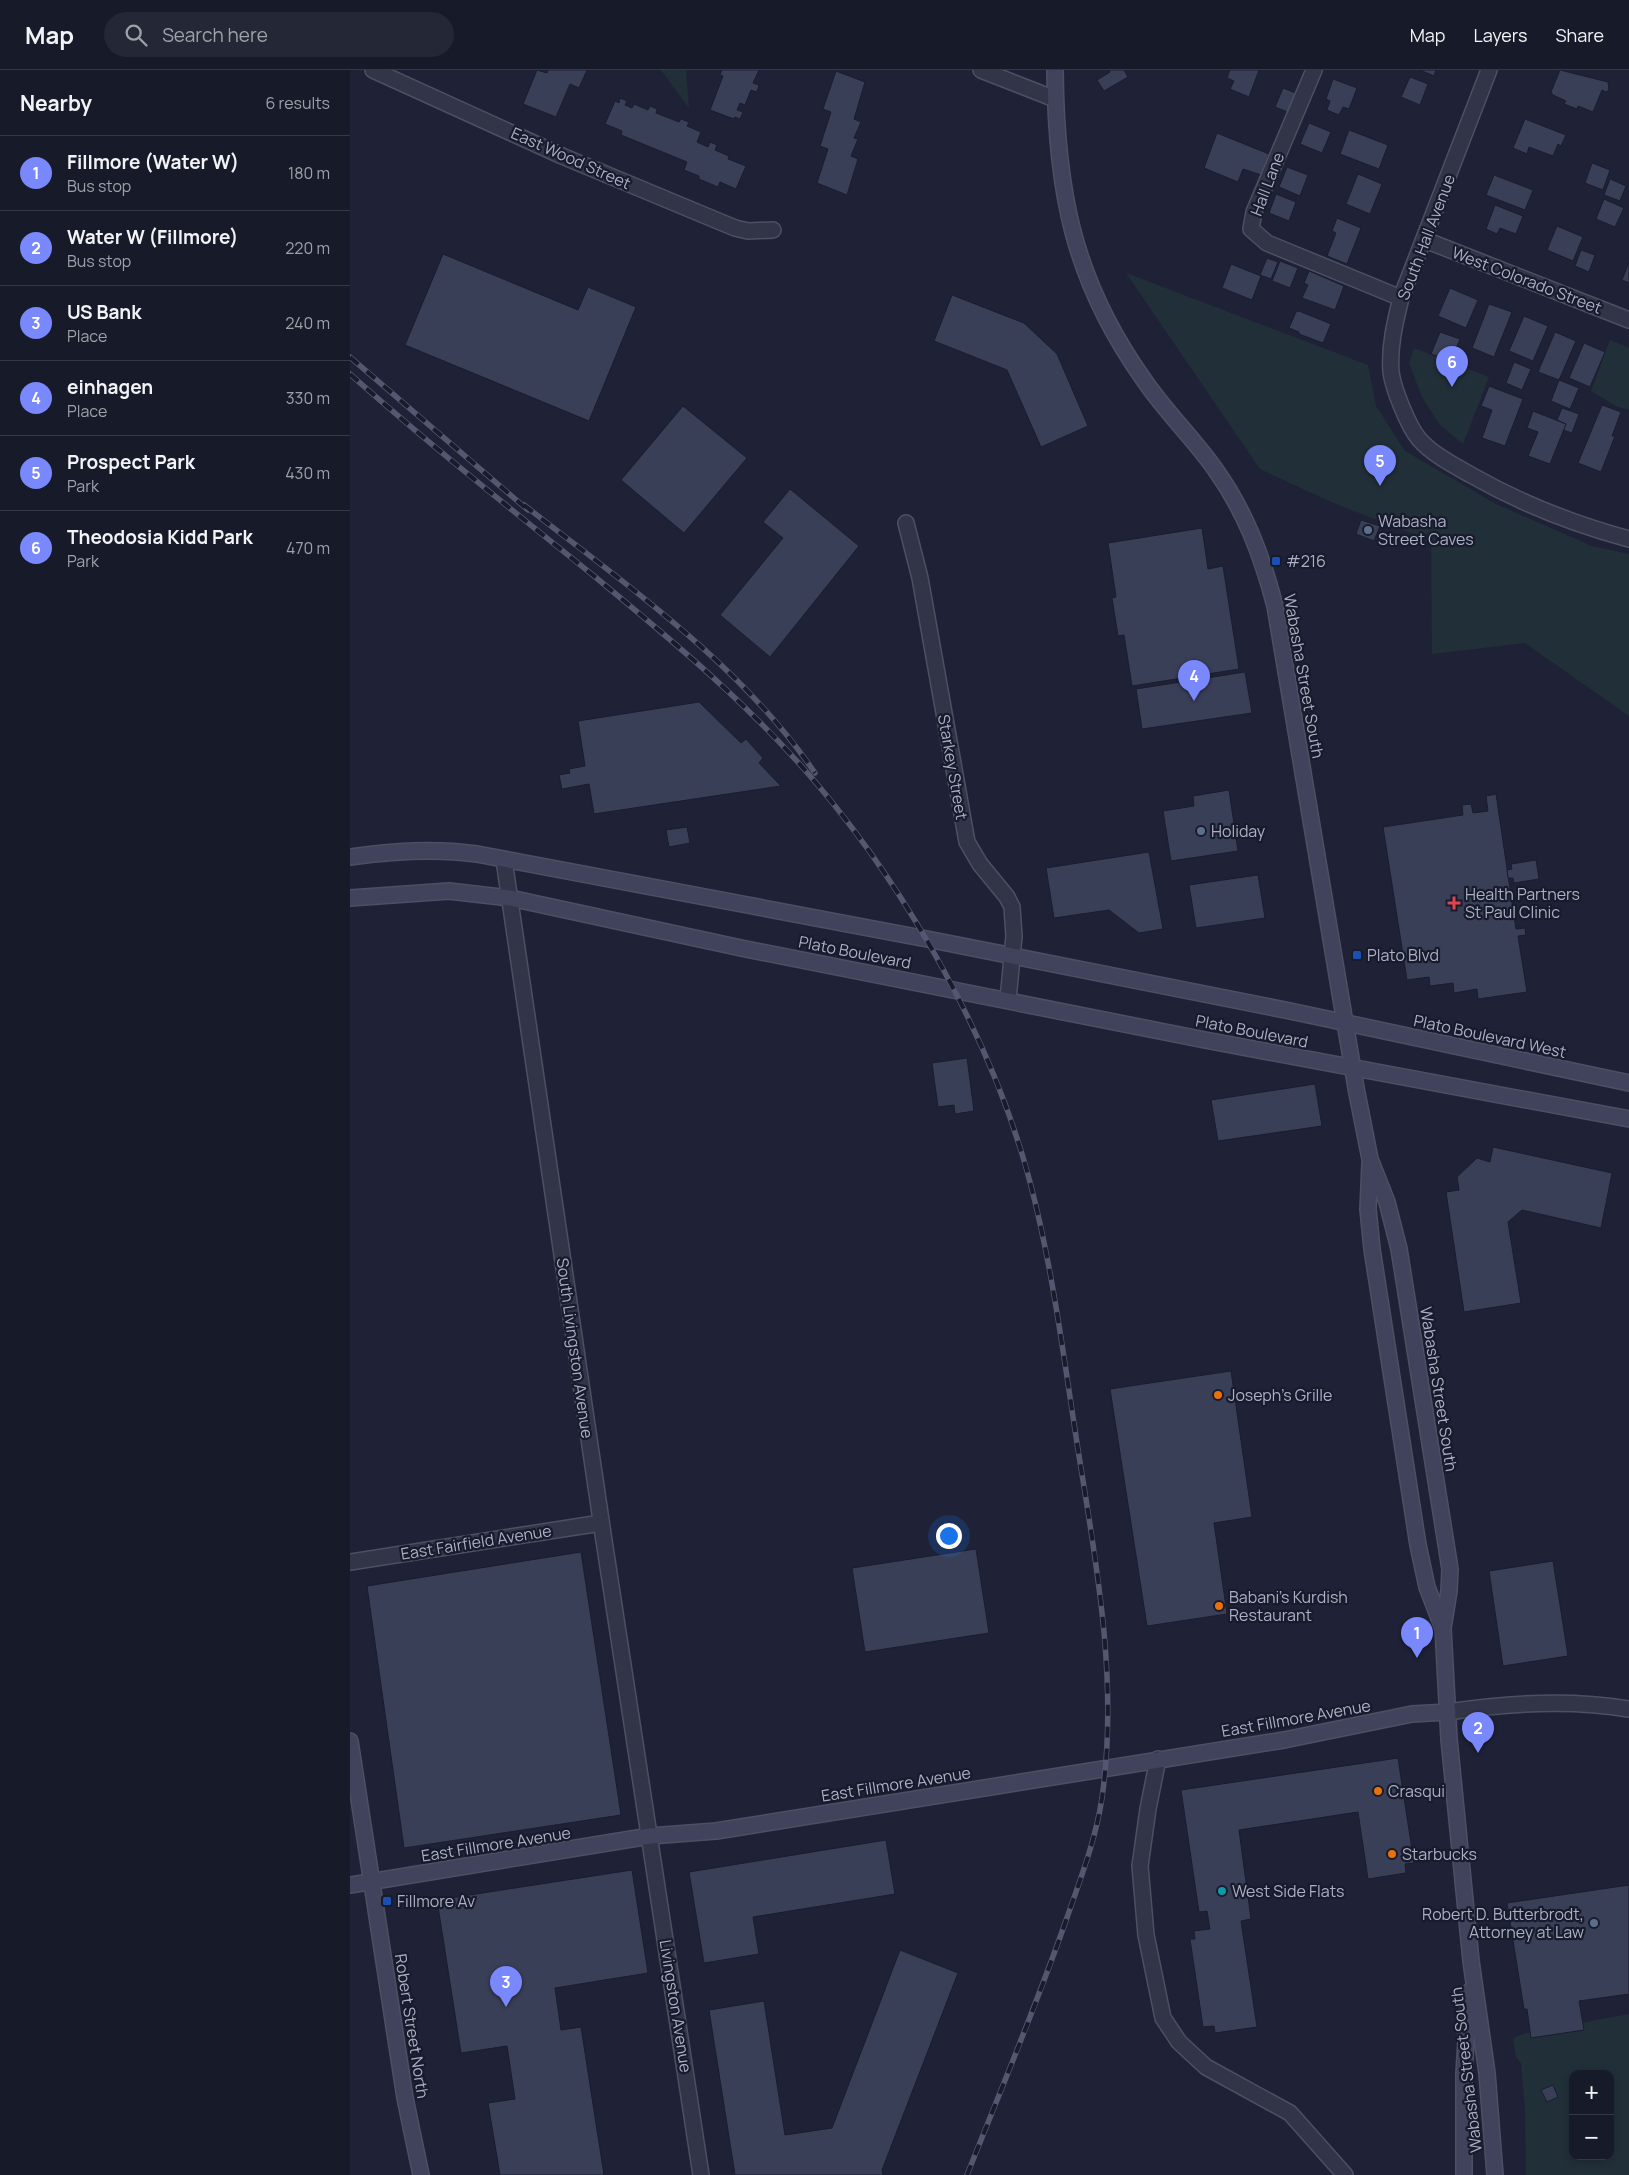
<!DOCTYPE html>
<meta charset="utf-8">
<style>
body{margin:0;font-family:Manrope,sans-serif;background:#242735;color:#f1f3f6}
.controls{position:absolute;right:15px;bottom:15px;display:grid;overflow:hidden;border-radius:10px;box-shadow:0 2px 8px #0003}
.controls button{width:45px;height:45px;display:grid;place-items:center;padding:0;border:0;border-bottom:1px solid #363846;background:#171a29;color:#f1f3f6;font:25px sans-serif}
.you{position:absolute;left:598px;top:1465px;width:18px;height:18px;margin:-12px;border:4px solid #fff;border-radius:50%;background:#1a73e8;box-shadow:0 0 0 8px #1a73e833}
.badge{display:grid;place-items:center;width:32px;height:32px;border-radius:50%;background:#7988fd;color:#fff;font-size:16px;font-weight:700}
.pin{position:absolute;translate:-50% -41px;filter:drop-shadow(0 1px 2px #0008)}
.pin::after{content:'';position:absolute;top:26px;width:18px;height:15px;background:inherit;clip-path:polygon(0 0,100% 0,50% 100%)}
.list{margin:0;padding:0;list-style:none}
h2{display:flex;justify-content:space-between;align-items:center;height:65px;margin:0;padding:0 20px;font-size:21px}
h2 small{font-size:16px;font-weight:400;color:#9ea1a8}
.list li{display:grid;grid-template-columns:32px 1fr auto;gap:15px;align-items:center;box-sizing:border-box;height:75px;padding:0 20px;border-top:1px solid #363846}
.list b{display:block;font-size:19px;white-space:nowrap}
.list p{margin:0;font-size:16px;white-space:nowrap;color:#9ea1a8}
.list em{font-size:16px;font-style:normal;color:#9ea1a8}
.icon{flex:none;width:28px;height:28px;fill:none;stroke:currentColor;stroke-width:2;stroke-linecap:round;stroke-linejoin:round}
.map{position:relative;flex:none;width:1279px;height:2105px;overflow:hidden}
header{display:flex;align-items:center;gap:30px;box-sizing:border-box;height:70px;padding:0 25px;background:#171a29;border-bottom:1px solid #363846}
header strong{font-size:24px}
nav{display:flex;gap:28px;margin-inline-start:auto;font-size:18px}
.search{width:350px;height:45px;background:#242735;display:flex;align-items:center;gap:12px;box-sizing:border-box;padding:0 18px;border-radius:28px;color:#9ea1a8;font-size:19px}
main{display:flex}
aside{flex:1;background:#171a29}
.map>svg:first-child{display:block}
.green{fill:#212f38;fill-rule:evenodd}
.building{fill:#3a3f58;stroke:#1a1d2e}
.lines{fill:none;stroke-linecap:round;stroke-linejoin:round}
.street-casing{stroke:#4d4f63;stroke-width:18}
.secondary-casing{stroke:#4d4f63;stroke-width:18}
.street{stroke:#323548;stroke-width:15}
.secondary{stroke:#40435b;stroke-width:15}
.rail-casing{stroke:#54576f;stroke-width:5.5}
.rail{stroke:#181b2c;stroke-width:4;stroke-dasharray:11;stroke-linecap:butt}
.service-dot{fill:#5c6f8a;stroke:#181b2c;stroke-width:2}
.transit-dot{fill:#1a4fb4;stroke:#181b2c;stroke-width:2}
.health-dot{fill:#e0444e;stroke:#181b2c;stroke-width:2}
.food-dot{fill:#e8710a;stroke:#181b2c;stroke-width:2}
.culture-dot{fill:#0f9aa8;stroke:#181b2c;stroke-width:2}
.labels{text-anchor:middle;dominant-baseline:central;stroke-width:4.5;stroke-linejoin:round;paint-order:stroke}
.street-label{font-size:16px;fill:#acafc5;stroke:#181b2c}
.poi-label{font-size:16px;fill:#acafc5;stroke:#181b2c;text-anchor:start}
</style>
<header>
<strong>Map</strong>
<div class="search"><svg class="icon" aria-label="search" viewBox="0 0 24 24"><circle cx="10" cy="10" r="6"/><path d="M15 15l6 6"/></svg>Search here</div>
<nav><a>Map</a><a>Layers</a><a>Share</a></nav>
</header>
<main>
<aside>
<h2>Nearby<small>6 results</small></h2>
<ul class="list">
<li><span class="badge">1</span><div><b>Fillmore (Water W)</b><p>Bus stop</p></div><em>180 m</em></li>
<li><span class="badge">2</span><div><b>Water W (Fillmore)</b><p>Bus stop</p></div><em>220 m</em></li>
<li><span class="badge">3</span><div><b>US Bank</b><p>Place</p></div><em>240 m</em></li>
<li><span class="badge">4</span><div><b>einhagen</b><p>Place</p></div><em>330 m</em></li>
<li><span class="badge">5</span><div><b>Prospect Park</b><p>Park</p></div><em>430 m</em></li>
<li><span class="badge">6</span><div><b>Theodosia Kidd Park</b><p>Park</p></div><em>470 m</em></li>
</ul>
</aside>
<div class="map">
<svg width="1279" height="2105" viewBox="0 0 1279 2105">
<rect width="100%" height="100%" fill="#1f2237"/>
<!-- green -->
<g class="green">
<path d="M 311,0 L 336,0 L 339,38 Z"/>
<path d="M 776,203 L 1018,295 L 1026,336 L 1055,381 L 1146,434 L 1242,476 L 1279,484 L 1279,646 L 1175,573 L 1082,584 L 1081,471 L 981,432 L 910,399 Z"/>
<path d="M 1260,270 L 1279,278 L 1279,340 L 1266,336 L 1241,321 Z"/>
<path d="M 1064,278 L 1139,307 L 1113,374 L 1090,355 L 1072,327 L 1059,293 Z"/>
<path d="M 1279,1944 L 1279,2105 L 1176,2105 L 1175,2039 L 1171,1993 L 1166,1987 L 1163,1968 L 1176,1963 ZM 1223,2004 L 1260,2004 L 1260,2086 L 1223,2086 Z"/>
</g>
<!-- building -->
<g class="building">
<path d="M 187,0 L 197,3 L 198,0 L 237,0 L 229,18 L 220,14 L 206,47 L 173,34 Z"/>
<path d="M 372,0 L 409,0 L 403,13 L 409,15 L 408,19 L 406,22 L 401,20 L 395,35 L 390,33 L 387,40 L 393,42 L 390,49 L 385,47 L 384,49 L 360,40 L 373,6 L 370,5 Z"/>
<path d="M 759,0 L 774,0 L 778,7 L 754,21 L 747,10 L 760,2 Z"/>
<path d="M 880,0 L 909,0 L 899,27 L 880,19 L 884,11 L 877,8 Z"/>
<path d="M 1070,0 L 1086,0 L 1084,6 Z"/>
<path d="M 1210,0 L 1258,12 L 1259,20 L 1256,22 L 1252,20 L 1243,42 L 1228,36 L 1227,39 L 1214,34 L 1216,31 L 1203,25 L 1201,22 Z"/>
<path d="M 486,1 L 515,12 L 504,49 L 511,52 L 504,68 L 508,69 L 501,86 L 508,89 L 497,125 L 467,113 L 478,79 L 470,76 L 481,42 L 473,39 Z"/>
<path d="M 1060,7 L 1078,14 L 1070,35 L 1051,27 Z"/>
<path d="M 983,9 L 1007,18 L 999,39 L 993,37 L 989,45 L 977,40 L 980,31 L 976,29 Z"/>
<path d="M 933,18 L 948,24 L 940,43 L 925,37 Z"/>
<path d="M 270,28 L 277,31 L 275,35 L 282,38 L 284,34 L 298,40 L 300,36 L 307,39 L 306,43 L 329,52 L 331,49 L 339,52 L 337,56 L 351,62 L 347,72 L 358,77 L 360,72 L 367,75 L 365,80 L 379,86 L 378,89 L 396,96 L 386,119 L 370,112 L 368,117 L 349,109 L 349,106 L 334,100 L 337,92 L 271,65 L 272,61 L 255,54 L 265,31 L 269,33 Z"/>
<path d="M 1175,49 L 1216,65 L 1211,76 L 1208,74 L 1203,86 L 1179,77 L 1177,84 L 1163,78 Z"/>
<path d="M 959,53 L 981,62 L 972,83 L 950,74 Z"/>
<path d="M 999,60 L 1038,75 L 1029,99 L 990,84 Z"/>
<path d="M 867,63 L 919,84 L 911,105 L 893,99 L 888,112 L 854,98 Z"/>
<path d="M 1242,93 L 1260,100 L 1253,120 L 1235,113 Z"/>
<path d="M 937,97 L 958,105 L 950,126 L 929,117 Z"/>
<path d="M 1008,104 L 1032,114 L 1020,144 L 996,134 Z"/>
<path d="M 1144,105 L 1183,120 L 1175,140 L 1136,125 Z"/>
<path d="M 1260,109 L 1276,116 L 1270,131 L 1254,125 Z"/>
<path d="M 926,124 L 946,132 L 939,151 L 919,143 Z"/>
<path d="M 1254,129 L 1274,138 L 1265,157 L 1246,149 Z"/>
<path d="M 1145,135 L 1173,146 L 1166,164 L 1150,158 L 1147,164 L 1136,159 Z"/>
<path d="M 987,148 L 1011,158 L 997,194 L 977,186 L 986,163 L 982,161 Z"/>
<path d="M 1207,156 L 1233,167 L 1223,191 L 1197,180 Z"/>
<path d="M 1231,180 L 1245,185 L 1239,202 L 1225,196 Z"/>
<path d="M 93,184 L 228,240 L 238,217 L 286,237 L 239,351 L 55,275 Z"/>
<path d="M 917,188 L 928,192 L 921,209 L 910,205 Z"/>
<path d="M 930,191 L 948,198 L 940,218 L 922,211 Z"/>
<path d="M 1279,192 L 1279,213 L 1272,210 Z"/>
<path d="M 881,194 L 911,206 L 902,230 L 872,218 Z"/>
<path d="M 959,201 L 994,216 L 985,240 L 952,228 L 958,215 L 954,213 Z"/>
<path d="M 1100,218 L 1128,230 L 1116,258 L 1088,246 Z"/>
<path d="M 602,225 L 674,253 L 707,284 L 738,356 L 691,377 L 657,300 L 584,271 Z"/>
<path d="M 1139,234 L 1162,242 L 1144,287 L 1122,278 Z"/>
<path d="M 949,241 L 981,254 L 973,273 L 949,264 L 949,262 L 939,258 L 946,242 Z"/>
<path d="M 1174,246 L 1198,256 L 1183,291 L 1159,281 Z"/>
<path d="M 1090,262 L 1110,269 L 1101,291 L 1081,284 Z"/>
<path d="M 1205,262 L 1226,271 L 1209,310 L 1188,302 Z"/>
<path d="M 1234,273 L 1255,282 L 1240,317 L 1219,308 Z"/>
<path d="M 1164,292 L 1181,299 L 1172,320 L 1156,313 Z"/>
<path d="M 1209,310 L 1229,318 L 1220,339 L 1201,331 Z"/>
<path d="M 1139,316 L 1173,329 L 1155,376 L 1132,368 L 1142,340 L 1131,336 Z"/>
<path d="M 1252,335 L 1271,342 L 1262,366 L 1265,366 L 1251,402 L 1228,393 Z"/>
<path d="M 333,336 L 397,388 L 334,463 L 271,410 Z"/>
<path d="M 1212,338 L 1229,344 L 1222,363 L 1213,360 L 1216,354 L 1207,350 Z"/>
<path d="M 1183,341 L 1216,354 L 1200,394 L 1178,386 L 1188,362 L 1177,358 Z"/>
<path d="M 440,419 L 509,476 L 420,587 L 370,545 L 433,468 L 413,452 Z"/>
<path d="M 1011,450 L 1030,456 L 1024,471 L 1006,464 Z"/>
<path d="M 852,458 L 858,499 L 873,496 L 889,599 L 782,616 L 774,565 L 768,566 L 762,528 L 766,527 L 758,473 Z"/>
<path d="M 895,602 L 902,643 L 792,659 L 786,619 Z"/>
<path d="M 349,632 L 391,673 L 396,669 L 413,688 L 409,693 L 431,716 L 244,744 L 239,714 L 212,719 L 209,705 L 220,703 L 219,699 L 235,696 L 228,651 Z"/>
<path d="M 879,720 L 888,781 L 821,791 L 813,741 L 844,736 L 843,726 Z"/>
<path d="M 1146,724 L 1166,859 L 1175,858 L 1176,865 L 1168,866 L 1177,922 L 1128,929 L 1127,919 L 1104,923 L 1103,913 L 1080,916 L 1079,907 L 1057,910 L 1033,757 L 1113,745 L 1112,735 L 1121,734 L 1123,743 L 1138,741 L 1136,726 Z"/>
<path d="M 337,757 L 340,773 L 319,777 L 316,760 Z"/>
<path d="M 799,782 L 813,859 L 789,863 L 759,840 L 704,848 L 696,798 Z"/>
<path d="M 1186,790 L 1189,809 L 1164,813 L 1163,808 L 1158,808 L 1157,800 L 1162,799 L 1161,794 Z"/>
<path d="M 908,805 L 915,848 L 846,858 L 839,815 Z"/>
<path d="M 617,988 L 624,1041 L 605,1044 L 604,1035 L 588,1037 L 582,993 Z"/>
<path d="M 965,1014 L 972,1056 L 868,1071 L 861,1030 Z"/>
<path d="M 1143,1077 L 1262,1103 L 1251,1158 L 1172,1140 L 1158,1152 L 1171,1233 L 1114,1242 L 1096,1122 L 1109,1120 L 1107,1107 L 1127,1088 L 1140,1092 Z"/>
<path d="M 881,1301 L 902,1447 L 864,1453 L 877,1544 L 797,1556 L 760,1319 Z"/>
<path d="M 626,1479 L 639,1563 L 515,1582 L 502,1498 Z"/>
<path d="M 231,1482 L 271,1745 L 54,1778 L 17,1516 Z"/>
<path d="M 1203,1491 L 1218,1586 L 1153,1596 L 1139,1501 Z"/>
<path d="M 1048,1688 L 1064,1793 L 1055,1794 L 1056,1803 L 1018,1809 L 1008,1742 L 889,1760 L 901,1849 L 891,1851 L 907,1957 L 865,1963 L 864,1956 L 853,1957 L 840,1869 L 845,1869 L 844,1861 L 860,1859 L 857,1841 L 849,1842 L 831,1720 Z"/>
<path d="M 536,1770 L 545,1824 L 403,1847 L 409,1884 L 354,1893 L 339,1802 Z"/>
<path d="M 282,1800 L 298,1903 L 205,1918 L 211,1960 L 231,1957 L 254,2105 L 150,2105 L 138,2033 L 165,2029 L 157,1976 L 111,1983 L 87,1830 Z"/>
<path d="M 1279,1815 L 1279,1924 L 1229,1931 L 1234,1960 L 1181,1968 L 1177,1939 L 1174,1939 L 1157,1833 Z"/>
<path d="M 550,1880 L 608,1903 L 532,2100 L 533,2105 L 385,2105 L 359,1940 L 414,1931 L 435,2065 L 482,2058 Z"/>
<path d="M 1203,2015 L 1208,2027 L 1197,2032 L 1191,2020 Z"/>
</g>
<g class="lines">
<!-- street casing -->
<g class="street-casing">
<g id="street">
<path d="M 23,0 L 212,86 L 385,158 L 398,161 L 423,160"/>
<path d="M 631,0 L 705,29"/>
<path d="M 964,0 L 904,142 L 901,159 L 917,173 L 1051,228"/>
<path d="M 1139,0 L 1051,228 C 1045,252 1039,277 1041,302 C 1043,318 1058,356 1069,369 C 1082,384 1103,395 1121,405 C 1172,434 1223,454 1279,469"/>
<path d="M 1075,170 L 1279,250"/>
<path d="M 556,453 L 570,508 L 617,772 L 630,794 L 657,827 L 662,837 L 664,866 L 658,930"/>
<path d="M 154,790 L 253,1464 L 351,2105"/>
<path d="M 0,1492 L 251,1453"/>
<path d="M 1098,1642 C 1157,1633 1219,1629 1279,1639"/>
<path d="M 808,1689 L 798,1739 L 790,1796 L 796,1865 L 813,1948 L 829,1972 L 856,1997 L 940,2043 L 995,2105"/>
</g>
</g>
<!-- secondary casing -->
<g class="secondary-casing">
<g id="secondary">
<path d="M 705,0 C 706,121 723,210 794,310 C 815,341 843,368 865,399 C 895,441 912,486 925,536 L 1006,1018 L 1020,1089 L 1037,1132 L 1049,1179 L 1100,1499 L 1099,1521 L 1093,1558 L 1099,1669 L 1121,1891 L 1137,2003 L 1145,2105"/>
<path d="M 0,787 C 43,781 84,778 127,784 L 577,869 L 940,941 L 1279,1013"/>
<path d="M 0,828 L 99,821 L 160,828 L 391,878 L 855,970 L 1279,1049"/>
<path d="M 1020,1094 L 1018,1139 L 1022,1179 L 1068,1475 L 1077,1517 L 1092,1556"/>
<path d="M 0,1671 L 55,2028 L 71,2105"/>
<path d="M 0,1815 L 300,1766 L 366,1761 L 934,1670 L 1062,1644 L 1098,1642"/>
<path d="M 1114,2105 L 1114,2003 L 1119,1922"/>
</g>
</g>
<!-- street -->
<use href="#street" class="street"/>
<!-- secondary -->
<use href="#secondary" class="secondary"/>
<!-- rail casing -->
<g class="rail-casing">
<g id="rail">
<path d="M 0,287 L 178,440"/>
<path d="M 0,304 C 79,374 162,440 244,506 C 324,572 400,635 467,714 C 560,824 643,972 680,1112 C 704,1203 715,1299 730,1392 C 748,1503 768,1615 752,1728 C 746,1767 733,1802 720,1839 C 689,1929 652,2017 617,2105"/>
<path d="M 174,435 C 276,515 391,594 465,703"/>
</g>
</g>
<!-- rail -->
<use href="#rail" class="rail"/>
</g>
<!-- markers -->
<g class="service-dot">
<circle cx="1018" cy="460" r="5"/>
<circle cx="851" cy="761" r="5"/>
<circle cx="1244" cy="1853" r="5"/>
</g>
<g class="transit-dot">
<rect x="921" y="486" width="10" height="10" rx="2.5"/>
<rect x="1002" y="880" width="10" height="10" rx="2.5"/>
<rect x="32" y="1826" width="10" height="10" rx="2.5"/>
</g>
<path class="health-dot" d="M1101.5 825.5h5v5h5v5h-5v5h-5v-5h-5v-5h5z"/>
<g class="food-dot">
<circle cx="868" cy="1325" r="5"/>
<circle cx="869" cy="1536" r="5"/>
<circle cx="1028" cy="1721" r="5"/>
<circle cx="1042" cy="1784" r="5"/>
</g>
<circle class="culture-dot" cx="872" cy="1821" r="5"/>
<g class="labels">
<!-- street labels -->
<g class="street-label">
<text transform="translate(221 88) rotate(24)">East Wood Street</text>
<text transform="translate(917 114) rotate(-69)">Hall Lane</text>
<text transform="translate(1076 167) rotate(-69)">South Hall Avenue</text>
<text transform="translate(1177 210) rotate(21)">West Colorado Street</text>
<text transform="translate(954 606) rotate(80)">Wabasha Street South</text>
<text transform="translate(603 697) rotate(80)">Starkey Street</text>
<text transform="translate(505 882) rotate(11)">Plato Boulevard</text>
<text transform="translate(902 961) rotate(11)">Plato Boulevard</text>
<text transform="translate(1140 966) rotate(12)">Plato Boulevard West</text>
<text transform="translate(225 1278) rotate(82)">South Livingston Avenue</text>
<text transform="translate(1089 1319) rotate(81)">Wabasha Street South</text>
<text transform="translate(126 1472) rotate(-9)">East Fairfield Avenue</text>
<text transform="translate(946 1648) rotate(-10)">East Fillmore Avenue</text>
<text transform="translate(546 1714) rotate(-9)">East Fillmore Avenue</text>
<text transform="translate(146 1774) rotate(-9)">East Fillmore Avenue</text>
<text transform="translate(326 1936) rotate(81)">Livingston Avenue</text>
<text transform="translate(62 1956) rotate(81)">Robert Street North</text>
<text transform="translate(1116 2000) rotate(-97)">Wabasha Street South</text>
</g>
<!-- poi labels -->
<g class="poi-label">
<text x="1028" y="451">Wabasha<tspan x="1028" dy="18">Street Caves</tspan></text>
<text x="936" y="491">#216</text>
<text x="861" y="761">Holiday</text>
<text x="1115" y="824">Health Partners<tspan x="1115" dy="18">St Paul Clinic</tspan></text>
<text x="1017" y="885">Plato Blvd</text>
<text x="878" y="1325">Joseph's Grille</text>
<text x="879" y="1527">Babani's Kurdish<tspan x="879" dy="18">Restaurant</tspan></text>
<text x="1038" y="1721">Crasqui</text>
<text x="1052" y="1784">Starbucks</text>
<text x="882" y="1821">West Side Flats</text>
<text x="47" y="1831">Fillmore Av</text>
<text x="1234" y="1844" text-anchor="end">Robert D. Butterbrodt,<tspan x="1234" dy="18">Attorney at Law</tspan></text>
</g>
</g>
</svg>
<div class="controls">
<button>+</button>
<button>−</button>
</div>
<div class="you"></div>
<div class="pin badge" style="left:1067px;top:1588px">1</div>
<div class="pin badge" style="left:1128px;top:1683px">2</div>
<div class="pin badge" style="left:156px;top:1937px">3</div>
<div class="pin badge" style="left:844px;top:631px">4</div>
<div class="pin badge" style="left:1030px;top:416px">5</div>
<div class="pin badge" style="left:1102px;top:317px">6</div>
</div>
</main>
